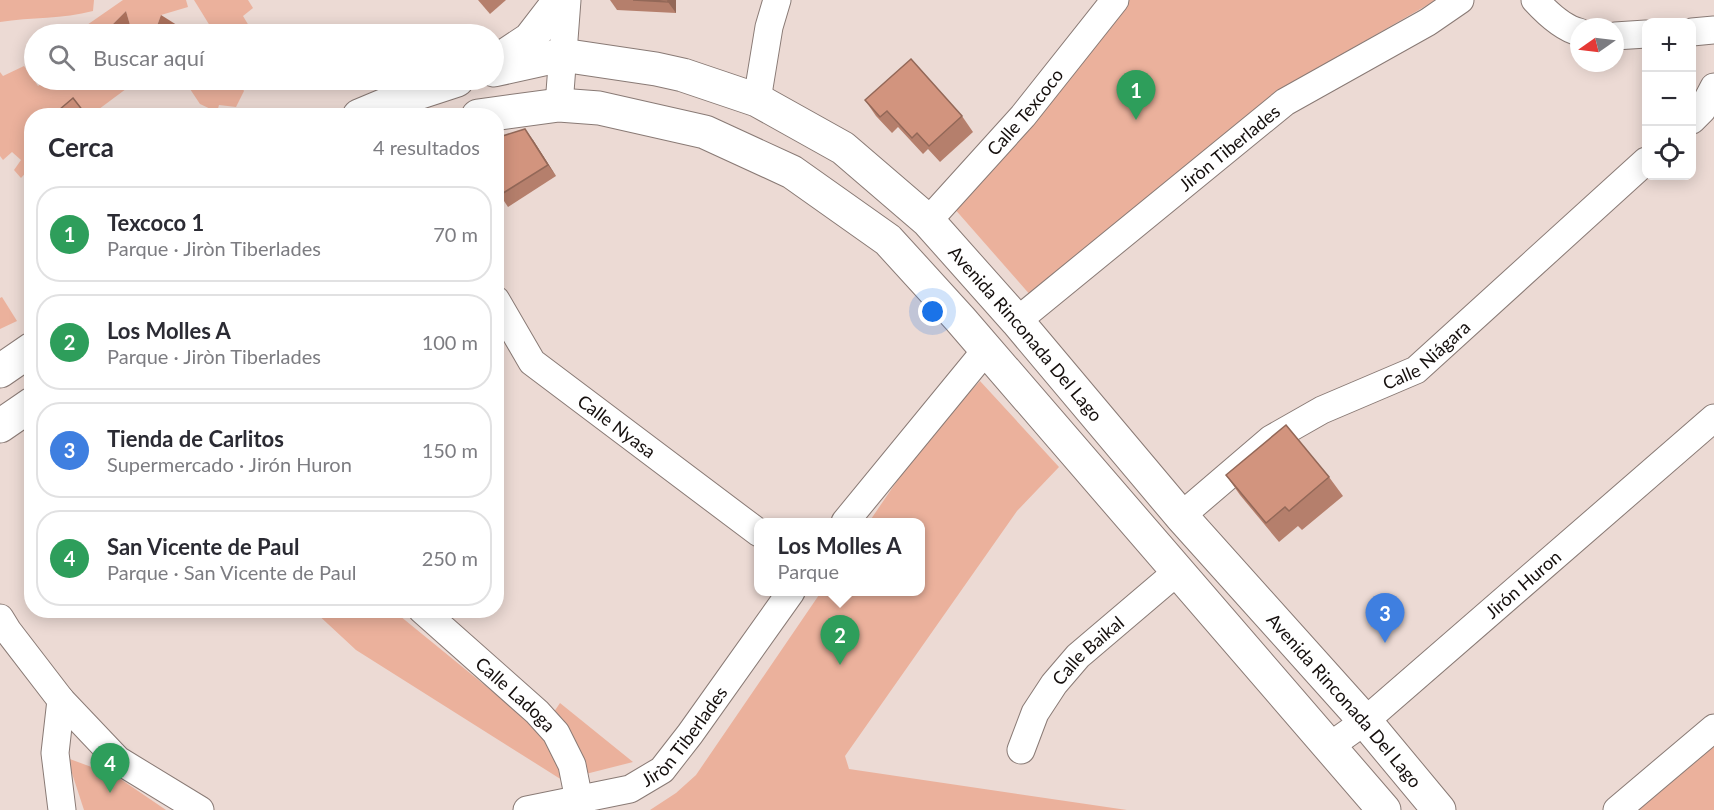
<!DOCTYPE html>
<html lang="es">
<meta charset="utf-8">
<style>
body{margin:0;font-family:Lato,sans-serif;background:#f7f7f7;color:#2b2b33}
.controls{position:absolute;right:18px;top:18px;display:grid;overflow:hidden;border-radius:12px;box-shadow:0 3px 15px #0003}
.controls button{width:54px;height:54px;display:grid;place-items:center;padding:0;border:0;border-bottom:2px solid #e1e1e2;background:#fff;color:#2b2b33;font:30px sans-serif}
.compass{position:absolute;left:1570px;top:18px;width:54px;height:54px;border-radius:50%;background:#fff;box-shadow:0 3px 15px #0003;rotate:256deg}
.you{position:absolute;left:933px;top:312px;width:21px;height:21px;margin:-15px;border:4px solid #fff;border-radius:50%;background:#1a73e8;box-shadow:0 0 0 9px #1a73e833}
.badge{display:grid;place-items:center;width:39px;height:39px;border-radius:50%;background:#2e7773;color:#fff;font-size:20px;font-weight:700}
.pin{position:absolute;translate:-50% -50px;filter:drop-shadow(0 2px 3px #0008)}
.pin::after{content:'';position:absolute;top:32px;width:21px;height:18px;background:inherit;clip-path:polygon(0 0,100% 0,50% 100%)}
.popup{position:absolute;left:754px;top:518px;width:171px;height:78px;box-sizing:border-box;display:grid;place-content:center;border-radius:12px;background:#fff;filter:drop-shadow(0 2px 4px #0005);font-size:20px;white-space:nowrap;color:#7c7c81}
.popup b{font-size:22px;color:#2b2b33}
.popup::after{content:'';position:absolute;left:50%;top:100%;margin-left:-12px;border:12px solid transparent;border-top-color:#fff}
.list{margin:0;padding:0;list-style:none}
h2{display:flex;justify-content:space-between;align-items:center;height:78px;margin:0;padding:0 24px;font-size:26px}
h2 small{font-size:20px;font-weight:400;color:#7c7c81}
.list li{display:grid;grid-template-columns:39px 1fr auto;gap:18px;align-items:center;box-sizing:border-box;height:96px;margin:0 12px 12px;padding:0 12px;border:2px solid #e1e1e2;border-radius:24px}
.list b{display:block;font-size:22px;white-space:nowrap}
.list p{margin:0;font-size:20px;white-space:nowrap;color:#7c7c81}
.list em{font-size:20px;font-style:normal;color:#7c7c81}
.icon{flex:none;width:33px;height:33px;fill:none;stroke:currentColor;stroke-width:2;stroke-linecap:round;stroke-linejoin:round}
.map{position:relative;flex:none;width:1714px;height:810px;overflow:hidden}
.search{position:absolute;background:#fff;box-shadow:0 3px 15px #0003;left:24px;top:24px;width:480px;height:66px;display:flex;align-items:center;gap:15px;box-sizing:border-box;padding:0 21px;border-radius:33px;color:#7c7c81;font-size:22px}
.panel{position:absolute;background:#fff;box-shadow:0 3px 15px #0003;left:24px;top:108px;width:480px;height:510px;border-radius:24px}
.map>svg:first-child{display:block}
.green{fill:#ebb19c}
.water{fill:#ac715c}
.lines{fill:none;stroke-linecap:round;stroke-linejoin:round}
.street-casing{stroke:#897a75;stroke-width:29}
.secondary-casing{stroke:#897a75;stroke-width:35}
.street{stroke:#fff;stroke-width:27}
.secondary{stroke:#fff;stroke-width:33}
.wall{fill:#b57f6c}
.shaded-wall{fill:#936858}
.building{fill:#d2947e;stroke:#936858;stroke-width:1.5}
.labels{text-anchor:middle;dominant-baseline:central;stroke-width:6;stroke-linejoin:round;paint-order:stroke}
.street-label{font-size:18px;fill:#150f0d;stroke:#fff}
</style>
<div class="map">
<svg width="1714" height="810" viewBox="0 0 1714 810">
<rect width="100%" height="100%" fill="#ecdad4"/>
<!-- green -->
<g class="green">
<path d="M 0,0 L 94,0 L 93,11 C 63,19 31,17 0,22 Z"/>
<path d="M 123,0 L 186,0 L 188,7 L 161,15 L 154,34 L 129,34 L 132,32 L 126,11 L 103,34 L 74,34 Z"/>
<path d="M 194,0 L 248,0 L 253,8 L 243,16 L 249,26 L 234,34 L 215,34 Z"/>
<path d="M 1125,0 L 1436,0 L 1278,91 L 1032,297 L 953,207 Z"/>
<path d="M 24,66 L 38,86 L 47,80 L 100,80 L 107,87 L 115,80 L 138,80 L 91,115 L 32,116 L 31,167 L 21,178 L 14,170 L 21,160 L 12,152 L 3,160 L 0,156 L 0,72 L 3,76 Z"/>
<path d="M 184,80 L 237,80 L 244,91 L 236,107 L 219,105 L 217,112 L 200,104 Z"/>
<path d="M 2,297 L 17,321 L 0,329 L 0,298 Z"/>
<path d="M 980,381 L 1059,467 L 1017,511 L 845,756 L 849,769 L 1127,810 L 650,810 L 676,793 L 696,775 L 821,592 L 921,592 L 921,522 L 869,522 L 923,443 Z"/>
<path d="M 314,611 L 396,611 L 400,616 L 541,731 L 560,703 L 633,762 L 562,780 L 356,650 Z"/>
<path d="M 1714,746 L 1714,810 L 1637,810 Z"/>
<path d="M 67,758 L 116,776 L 166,810 L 84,810 Z"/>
</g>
<!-- water -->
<g class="water">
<path d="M 126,11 L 132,32 L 129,34 L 103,34 Z"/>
<path d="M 161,15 L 180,27 L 175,34 L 154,34 Z"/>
</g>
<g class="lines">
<!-- street casing -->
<g class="street-casing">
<g id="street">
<path d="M 1535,0 C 1546,12 1562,28 1579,32"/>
<path d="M 1692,32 L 1714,30"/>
<path d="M 1615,36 L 1646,34"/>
<path d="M 757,100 L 769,27 L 777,0"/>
<path d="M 559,105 L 567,0"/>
<path d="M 1692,120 L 1702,110 L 1714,87"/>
<path id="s1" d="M 928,221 L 1023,116 L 1115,0"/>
<path id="s2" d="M 496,300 L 532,362 L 759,533"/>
<path id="s3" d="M 1017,321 L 1285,102 L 1428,22 L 1460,0"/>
<path id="s4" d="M 1181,516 L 1271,439 L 1322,410 L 1416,370 L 1646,161"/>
<path d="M 845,522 L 986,350"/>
<path id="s5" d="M 422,610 L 537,712 L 556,733 L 572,765 L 579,800"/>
<path d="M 0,618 L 8,631 L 61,700 L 118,760 L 200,810"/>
<path d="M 61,700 L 55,753 L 62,810"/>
<path id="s6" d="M 1330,746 L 1365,721 L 1714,418"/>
<path id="s7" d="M 1021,750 L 1035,713 L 1054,684 L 1078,656 L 1178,571"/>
<path id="s8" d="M 527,810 L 630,789 L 662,770 L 690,734 L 791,592"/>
<path d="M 1617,810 L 1714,728"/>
</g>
</g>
<!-- secondary casing -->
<g class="secondary-casing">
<g id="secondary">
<path d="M 494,63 L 530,39 L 560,0"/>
<path id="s9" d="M 494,70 L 562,55 L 656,69 L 683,75 L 757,100 L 843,148 L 928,221 L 1017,321 L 1181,516 L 1365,721 L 1439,810"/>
<path d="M 359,116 L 402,98 L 457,80"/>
<path d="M 478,116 L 559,105 L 599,108 L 705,132 L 792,172 L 888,240 L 960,319 L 1384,810"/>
<path d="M 0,371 L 32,349"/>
<path d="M 0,426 L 32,404"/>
</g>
</g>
<!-- street -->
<use href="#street" class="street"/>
<!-- secondary -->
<use href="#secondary" class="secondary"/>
</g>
<!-- wall -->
<g class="wall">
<path d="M 478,0 L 506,0 L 490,14 Z"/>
<path d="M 610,0 L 676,0 L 676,13 L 617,10 Z"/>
<path d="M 865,100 L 962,116 L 973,132 L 940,162 L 928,149 L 923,154 L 898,127 L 892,133 L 876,116 Z"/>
<path d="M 533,140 L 556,176 L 508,207 L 500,195 Z"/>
<path d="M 1226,475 L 1329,477 L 1343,496 L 1302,530 L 1298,526 L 1279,542 L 1240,495 Z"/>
</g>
<!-- shaded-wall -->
<g class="shaded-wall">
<path d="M 668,0 L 676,0 L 676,13 L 668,2 Z"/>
<path d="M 525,129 L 533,140 L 556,176 L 548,165 Z"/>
</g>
<!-- building -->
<g class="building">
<path d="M 633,0 L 668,0 L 668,2 Z"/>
<path d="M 911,59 L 962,116 L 929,146 L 917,133 L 912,138 L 887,111 L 880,117 L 865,100 Z"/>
<path d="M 73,98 L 87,116 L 52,116 Z"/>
<path d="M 525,129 L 548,165 L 500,195 L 496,184 L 496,138 Z"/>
<path d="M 1286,425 L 1329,477 L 1289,511 L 1285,507 L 1266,523 L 1226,475 Z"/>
</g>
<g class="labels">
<!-- street labels -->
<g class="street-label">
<text stroke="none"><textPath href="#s1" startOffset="146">Calle Texcoco</textPath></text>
<text stroke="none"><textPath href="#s3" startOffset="274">Jiròn Tiberlades</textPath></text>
<text stroke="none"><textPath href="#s9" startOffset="630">Avenida Rinconada Del Lago</textPath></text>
<text stroke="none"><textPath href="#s4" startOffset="296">Calle Niágara</textPath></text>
<text stroke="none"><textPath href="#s2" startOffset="178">Calle Nyasa</textPath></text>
<text stroke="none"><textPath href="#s6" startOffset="252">Jirón Huron</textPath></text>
<text stroke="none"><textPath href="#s7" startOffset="122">Calle Baikal</textPath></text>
<text stroke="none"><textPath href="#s5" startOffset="126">Calle Ladoga</textPath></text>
<text stroke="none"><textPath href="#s9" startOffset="1116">Avenida Rinconada Del Lago</textPath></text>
<text stroke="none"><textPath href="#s8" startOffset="182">Jiròn Tiberlades</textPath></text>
</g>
</g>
</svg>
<div class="controls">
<button>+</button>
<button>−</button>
<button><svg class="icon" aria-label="locate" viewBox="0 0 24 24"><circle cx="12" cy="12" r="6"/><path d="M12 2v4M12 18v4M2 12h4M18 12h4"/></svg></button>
</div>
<svg class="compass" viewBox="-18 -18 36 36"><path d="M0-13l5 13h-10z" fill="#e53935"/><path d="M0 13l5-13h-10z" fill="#7c7c81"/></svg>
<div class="you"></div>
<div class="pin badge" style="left:1136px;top:120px;background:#2e9e5b">1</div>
<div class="pin badge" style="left:840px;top:665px;background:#2e9e5b">2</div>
<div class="popup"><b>Los Molles A</b>Parque</div>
<div class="pin badge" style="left:1385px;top:643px;background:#3f7fe0">3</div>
<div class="pin badge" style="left:110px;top:793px;background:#2e9e5b">4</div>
<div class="search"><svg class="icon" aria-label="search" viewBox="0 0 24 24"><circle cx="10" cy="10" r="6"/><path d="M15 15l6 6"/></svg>Buscar aquí</div>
<section class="panel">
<h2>Cerca<small>4 resultados</small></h2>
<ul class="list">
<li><span class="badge" style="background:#2e9e5b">1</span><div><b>Texcoco 1</b><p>Parque · Jiròn Tiberlades</p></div><em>70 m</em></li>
<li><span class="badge" style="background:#2e9e5b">2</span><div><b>Los Molles A</b><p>Parque · Jiròn Tiberlades</p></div><em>100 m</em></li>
<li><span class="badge" style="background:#3f7fe0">3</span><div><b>Tienda de Carlitos</b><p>Supermercado · Jirón Huron</p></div><em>150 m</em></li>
<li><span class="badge" style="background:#2e9e5b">4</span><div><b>San Vicente de Paul</b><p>Parque · San Vicente de Paul</p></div><em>250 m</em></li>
</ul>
</section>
</div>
